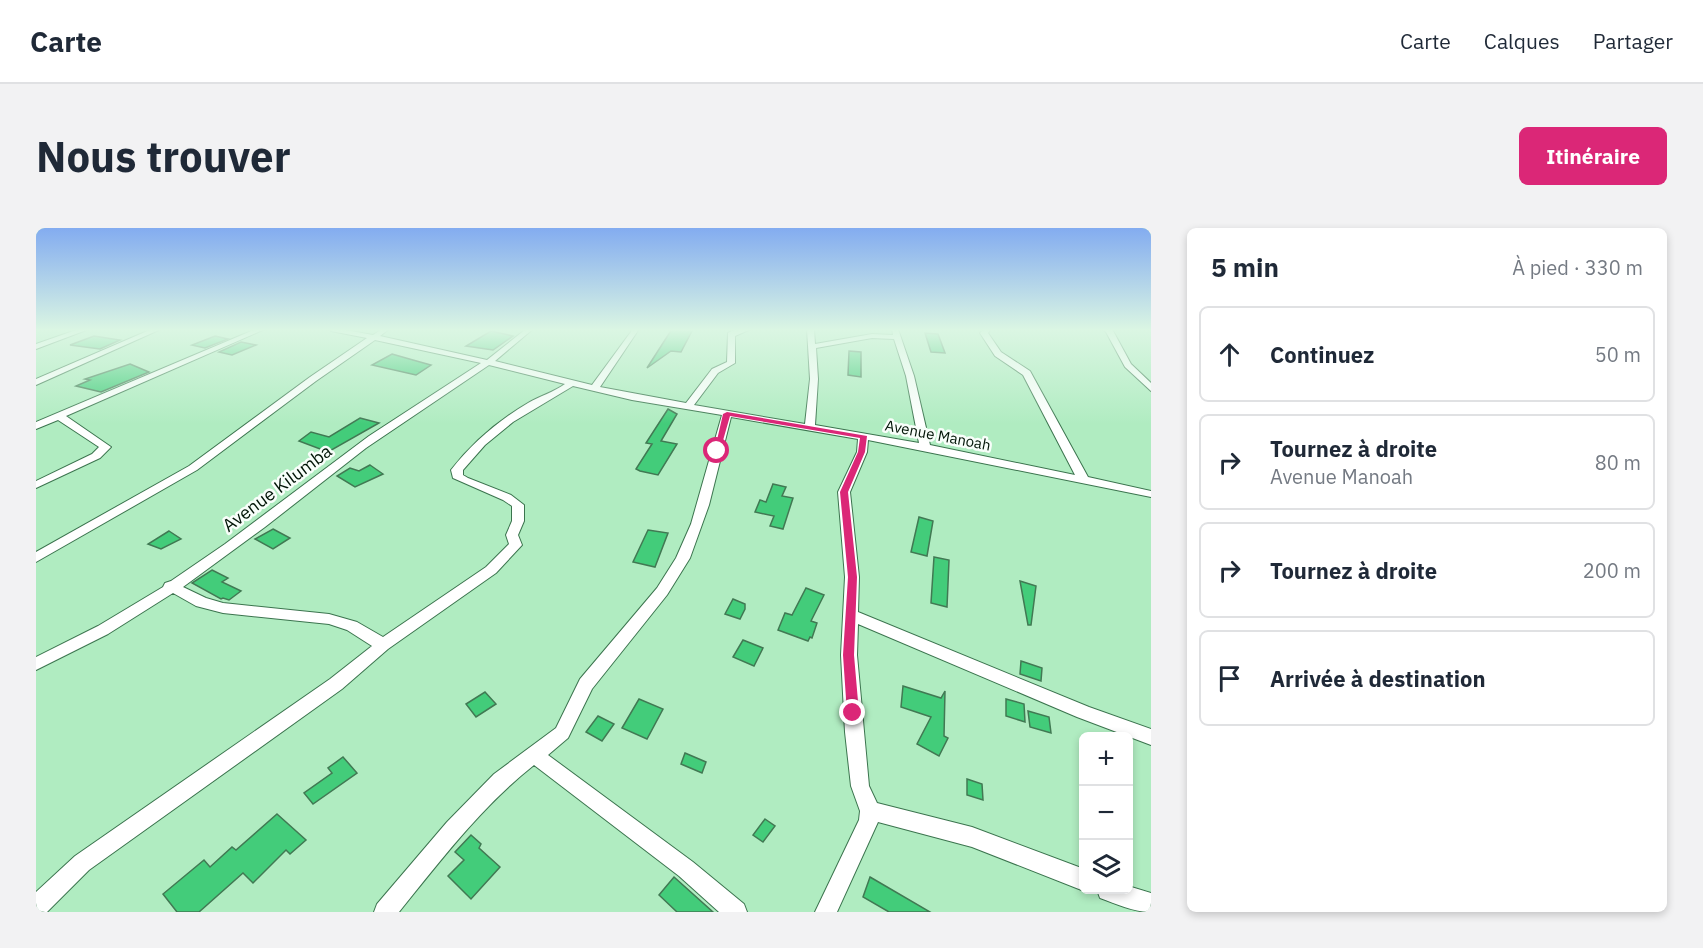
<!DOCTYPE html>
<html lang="fr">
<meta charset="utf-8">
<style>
body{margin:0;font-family:"IBM Plex Sans",sans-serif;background:#f2f2f3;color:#1f2937}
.controls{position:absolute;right:18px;bottom:18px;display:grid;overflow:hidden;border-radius:9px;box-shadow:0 3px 9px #0003}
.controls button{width:54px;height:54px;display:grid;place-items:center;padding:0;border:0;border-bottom:2px solid #e0e1e3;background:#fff;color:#1f2937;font:30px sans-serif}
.stop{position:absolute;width:18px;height:18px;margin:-14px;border:4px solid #db2777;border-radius:50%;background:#fff}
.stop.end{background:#db2777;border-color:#fff;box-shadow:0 2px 6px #0008}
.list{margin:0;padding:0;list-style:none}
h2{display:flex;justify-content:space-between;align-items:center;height:78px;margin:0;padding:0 24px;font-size:26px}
h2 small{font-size:20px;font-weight:400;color:#747a83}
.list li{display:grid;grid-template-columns:39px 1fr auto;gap:18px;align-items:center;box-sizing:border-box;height:96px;margin:0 12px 12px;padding:0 12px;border:2px solid #e0e1e3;border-radius:9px}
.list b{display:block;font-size:22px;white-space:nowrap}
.list p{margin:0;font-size:20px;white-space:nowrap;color:#747a83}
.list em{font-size:20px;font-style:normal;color:#747a83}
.icon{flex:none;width:33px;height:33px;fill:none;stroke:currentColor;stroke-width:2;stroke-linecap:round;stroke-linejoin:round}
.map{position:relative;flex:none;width:1115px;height:684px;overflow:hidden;border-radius:9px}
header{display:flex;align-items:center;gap:36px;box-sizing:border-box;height:84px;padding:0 30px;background:#fff;border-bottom:2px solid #e0e1e3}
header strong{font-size:28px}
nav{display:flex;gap:33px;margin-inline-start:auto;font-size:21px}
.intro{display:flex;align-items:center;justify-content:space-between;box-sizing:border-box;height:144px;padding:0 36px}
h1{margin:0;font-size:42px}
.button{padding:15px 27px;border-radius:9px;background:#db2777;color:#fff;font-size:21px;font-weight:700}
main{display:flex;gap:36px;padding:0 36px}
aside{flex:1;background:#fff;border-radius:9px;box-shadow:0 3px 9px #0003}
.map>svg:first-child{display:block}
.building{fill:#43cc7a;stroke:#417953;stroke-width:1.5}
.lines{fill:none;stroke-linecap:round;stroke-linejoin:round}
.street-casing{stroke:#3b744e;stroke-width:2}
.street{fill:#fff;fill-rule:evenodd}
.route{fill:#db2777}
.labels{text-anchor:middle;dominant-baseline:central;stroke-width:5;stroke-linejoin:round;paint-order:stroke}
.far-street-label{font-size:15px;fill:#001406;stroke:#f8fefa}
.street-label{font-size:18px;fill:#001406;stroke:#f8fefa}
</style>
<header>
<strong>Carte</strong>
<nav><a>Carte</a><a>Calques</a><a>Partager</a></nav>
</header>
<div class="intro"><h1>Nous trouver</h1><a class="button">Itinéraire</a></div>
<main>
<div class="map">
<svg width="1115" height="684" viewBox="0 0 1115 684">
<rect width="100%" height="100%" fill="#b0ecc1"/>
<!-- building -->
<g class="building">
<path d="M 636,101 L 657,101 L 645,124 L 635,123 L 611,140 Z"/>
<path d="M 455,103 L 477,108 L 457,122 L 430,118 Z"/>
<path d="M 889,105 L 902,106 L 909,125 L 895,124 Z"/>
<path d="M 58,108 L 84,112 L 64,121 L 34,117 Z"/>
<path d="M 179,108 L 192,111 L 169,120 L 156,117 Z"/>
<path d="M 205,114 L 220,117 L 196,127 L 183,124 Z"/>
<path d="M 813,123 L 825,124 L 825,149 L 812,147 Z"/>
<path d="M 356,126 L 377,132 L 395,137 L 380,147 L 336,137 Z"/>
<path d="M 94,136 L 113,144 L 65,164 L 40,158 L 54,152 L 49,151 Z"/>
<path d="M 632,181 L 641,186 L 625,213 L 641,216 L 622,247 L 604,243 L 600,241 L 616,216 L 610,215 Z"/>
<path d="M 324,190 L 343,195 L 292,224 L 263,213 L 275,204 L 293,209 Z"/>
<path d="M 334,237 L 347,246 L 319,259 L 301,248 L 314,240 L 323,243 Z"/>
<path d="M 737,256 L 750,259 L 746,268 L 757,270 L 747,301 L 734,298 L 738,288 L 719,284 L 724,272 L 730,274 Z"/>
<path d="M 883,289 L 897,293 L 891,328 L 875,324 Z"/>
<path d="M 237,301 L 254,310 L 237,321 L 219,311 Z"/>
<path d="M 612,302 L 632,305 L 619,339 L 597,334 Z"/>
<path d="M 133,303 L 145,311 L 125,321 L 112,316 Z"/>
<path d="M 898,329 L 913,332 L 911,379 L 895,375 Z"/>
<path d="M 176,342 L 192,350 L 186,354 L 205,363 L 193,372 L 187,370 L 185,371 L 156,355 Z"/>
<path d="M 984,353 L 1000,358 L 995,397 L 992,397 Z"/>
<path d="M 770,360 L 788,367 L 775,393 L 781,395 L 776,410 L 774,409 L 772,413 L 742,402 L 749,385 L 756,387 Z"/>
<path d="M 697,371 L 709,376 L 709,381 L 704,391 L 689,386 Z"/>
<path d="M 707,412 L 727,420 L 718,438 L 697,429 Z"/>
<path d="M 985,433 L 1006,440 L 1005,453 L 984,446 Z"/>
<path d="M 867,458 L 905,470 L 909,463 L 908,508 L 912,510 L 903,528 L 881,516 L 895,489 L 865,479 Z"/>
<path d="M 449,464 L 460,476 L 440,489 L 430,476 Z"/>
<path d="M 603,471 L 627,481 L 611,511 L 586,500 Z"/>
<path d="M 970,471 L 988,476 L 989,494 L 970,488 Z"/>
<path d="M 992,483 L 1013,489 L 1015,505 L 994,499 Z"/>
<path d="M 562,488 L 578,496 L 566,513 L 550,504 Z"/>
<path d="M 649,525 L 670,534 L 666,545 L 645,536 Z"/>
<path d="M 307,529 L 321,545 L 277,576 L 268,565 L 296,545 L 292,540 Z"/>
<path d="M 931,551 L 946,556 L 947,572 L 931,567 Z"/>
<path d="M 241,586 L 270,612 L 254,626 L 250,622 L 217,655 L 207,645 L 163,684 L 141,684 L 127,666 L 168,632 L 174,639 L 196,619 L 200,622 Z"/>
<path d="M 729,591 L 739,598 L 727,614 L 717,607 Z"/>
<path d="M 435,607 L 445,616 L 443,620 L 464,639 L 435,671 L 412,648 L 428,632 L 419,624 Z"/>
<path d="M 638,649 L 677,684 L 641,684 L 623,667 Z"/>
<path d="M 834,649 L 894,684 L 853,684 L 827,669 Z"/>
</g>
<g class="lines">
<!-- street casing -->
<g class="street-casing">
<g id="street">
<path d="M 43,101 L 53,101 L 0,121 L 0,116 Z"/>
<path d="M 116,101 L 125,101 L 0,157 L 0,151 Z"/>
<path d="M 220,101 L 229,101 L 30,188 L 75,219 L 64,230 L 0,260 L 0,253 L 56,226 L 63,219 L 22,192 L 0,201 L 0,194 Z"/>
<path d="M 292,101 L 304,101 L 337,107 L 346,101 L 353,101 L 344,108 L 451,132 L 490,101 L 497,101 L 459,133 L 556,157 L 597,101 L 603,101 L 564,159 L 650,175 L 676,141 L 691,134 L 692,105 L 700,101 L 715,101 L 699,108 L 699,135 L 682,145 L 658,177 L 769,196 L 774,151 L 771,101 L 778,101 L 779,116 L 836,106 L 857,107 L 856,101 L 862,101 L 878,148 L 894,217 L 1039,247 L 987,147 L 959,128 L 944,105 L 948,101 L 955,101 L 952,105 L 965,124 L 994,143 L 1052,249 L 1115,263 L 1115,269 L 832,212 L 831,224 L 814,264 L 823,349 L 822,384 L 1053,479 L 1115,501 L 1115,517 L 1041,489 L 822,396 L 821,427 L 833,558 L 841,575 L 936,599 L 1048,641 L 1048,662 L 1051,662 L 1048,663 L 936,619 L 842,594 L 801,684 L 779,684 L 823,592 L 824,583 L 815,558 L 809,504 L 805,427 L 809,349 L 802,264 L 821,224 L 822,211 L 695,189 L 673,277 L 654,330 L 631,367 L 556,461 L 532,510 L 512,527 L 657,634 L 708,676 L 711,684 L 683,684 L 643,648 L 498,537 C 445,579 405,632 363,684 L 338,684 L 341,676 L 411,594 L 458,546 L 520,500 L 544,451 L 621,360 L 640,330 L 655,296 L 686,187 L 596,172 L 537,158 L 477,194 L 449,217 L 427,242 L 427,247 L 432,250 L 475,267 L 488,277 L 488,293 L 482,307 L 486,317 L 460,345 L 352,421 L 306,461 L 53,642 L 11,684 L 0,684 L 0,664 L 39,628 L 294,451 L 336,418 L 311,402 L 293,396 L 187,385 L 160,378 L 137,365 L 72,406 L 0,442 L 0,429 L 62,398 L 127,359 L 129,355 L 135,353 L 189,316 L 333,208 L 445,135 L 339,112 L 280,153 L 161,242 L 0,334 L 0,324 L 153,238 L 274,149 L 331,110 L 295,103 ZM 836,110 L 858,111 L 870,148 L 883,215 L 779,197 L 782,151 L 780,120 ZM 453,137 L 529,156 C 518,164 504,168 492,175 C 463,192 436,215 415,242 L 417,250 L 467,272 L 476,278 L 476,293 L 470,307 L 473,316 L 450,339 L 347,409 L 321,394 L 293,386 L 187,375 L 170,370 L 147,359 L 229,299 L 330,220 Z"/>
<path d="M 1066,101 L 1076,101 L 1095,136 L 1115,155 L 1115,163 L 1089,139 L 1070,104 Z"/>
<path d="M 1092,658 L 1115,665 L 1115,684 C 1098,684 1080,676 1064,670 L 1061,662 L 1092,662 Z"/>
</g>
</g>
<!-- street -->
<use href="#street" class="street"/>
</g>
<!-- sky -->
<linearGradient id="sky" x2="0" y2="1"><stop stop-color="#83acf0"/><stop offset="0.52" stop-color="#dbf6e3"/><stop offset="1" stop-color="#dbf6e3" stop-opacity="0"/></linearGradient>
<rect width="1115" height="196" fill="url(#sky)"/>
<!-- route -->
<path class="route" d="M 691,184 L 831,208 L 829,224 L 812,264 L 821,349 L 818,427 L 823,485 L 822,488 L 813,488 L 811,485 L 807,427 L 812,349 L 804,264 L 822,224 L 824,210 L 694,188 L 684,223 L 678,225 L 687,186 Z"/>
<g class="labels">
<!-- far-street labels -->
<g class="far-street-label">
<text transform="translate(902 207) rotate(11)">Avenue Manoah</text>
</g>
<!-- street labels -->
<g class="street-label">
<text transform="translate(241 260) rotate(-37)">Avenue Kilumba</text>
</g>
</g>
</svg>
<div class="controls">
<button>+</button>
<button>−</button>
<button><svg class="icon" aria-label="layers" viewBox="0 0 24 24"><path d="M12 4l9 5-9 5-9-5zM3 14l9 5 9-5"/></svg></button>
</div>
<div class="stop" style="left:681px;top:223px"></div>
<div class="stop end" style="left:817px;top:485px"></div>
</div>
<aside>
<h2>5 min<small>À pied · 330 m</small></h2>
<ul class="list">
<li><svg class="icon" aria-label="ahead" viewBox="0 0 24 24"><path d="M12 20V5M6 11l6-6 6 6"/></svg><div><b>Continuez</b></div><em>50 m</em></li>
<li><svg class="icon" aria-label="right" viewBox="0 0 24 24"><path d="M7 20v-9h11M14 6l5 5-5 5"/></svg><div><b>Tournez à droite</b><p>Avenue Manoah</p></div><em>80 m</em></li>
<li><svg class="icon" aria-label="right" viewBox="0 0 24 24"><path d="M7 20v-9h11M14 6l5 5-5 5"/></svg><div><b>Tournez à droite</b></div><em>200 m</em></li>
<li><svg class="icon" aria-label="arrive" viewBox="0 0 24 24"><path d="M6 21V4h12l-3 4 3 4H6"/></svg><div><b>Arrivée à destination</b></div></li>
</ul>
</aside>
</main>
